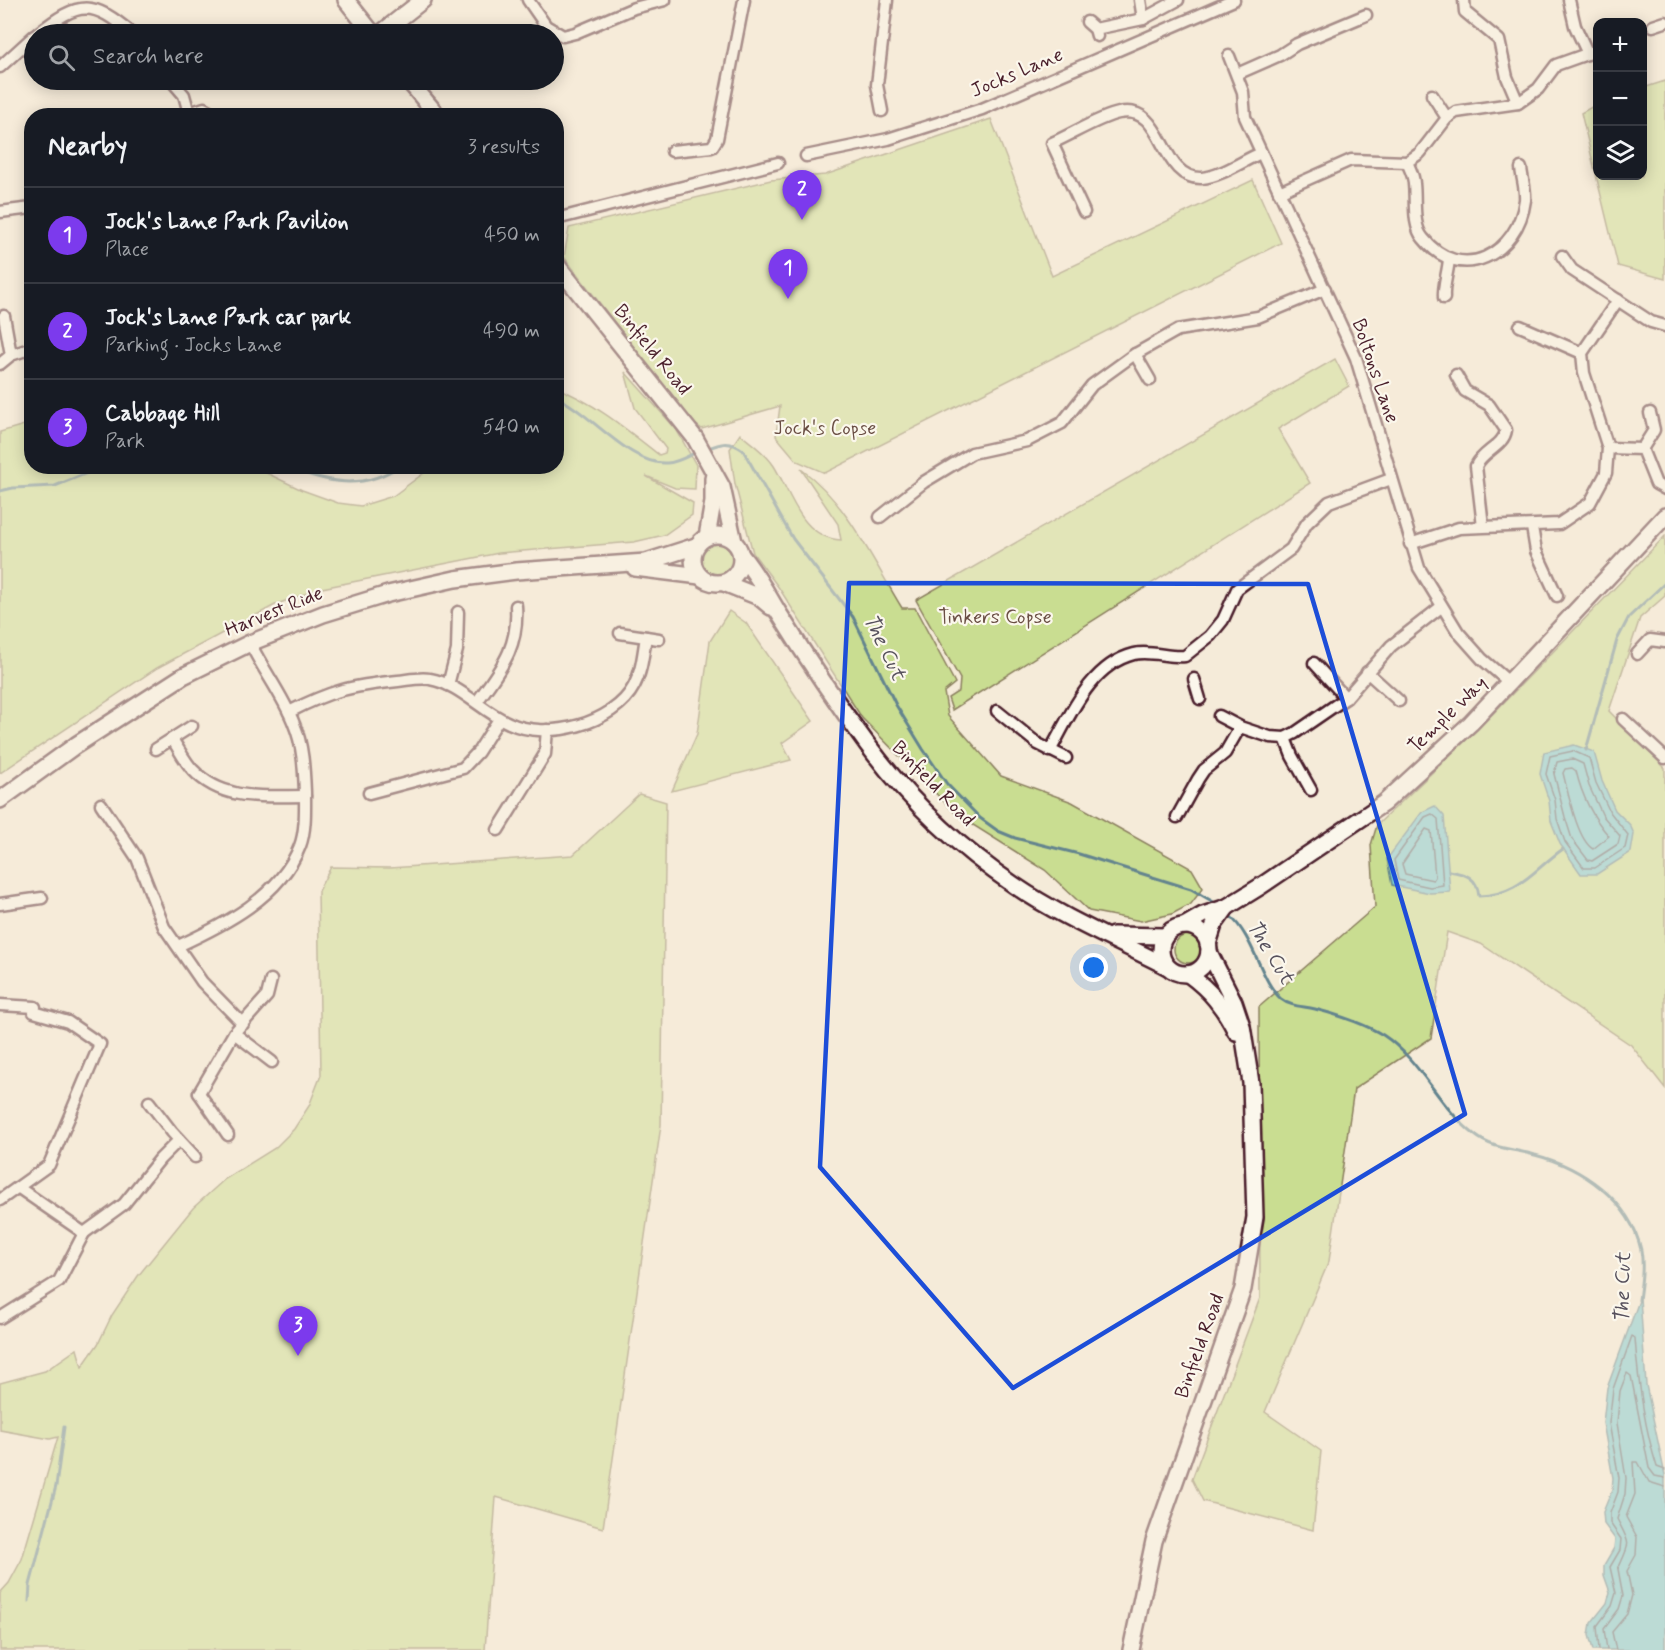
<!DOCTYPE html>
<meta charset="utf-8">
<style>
body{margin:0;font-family:Mynerve,sans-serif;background:#20242c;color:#f1f3f6}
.controls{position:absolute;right:18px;top:18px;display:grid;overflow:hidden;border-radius:12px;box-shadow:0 3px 15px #0003}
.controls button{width:54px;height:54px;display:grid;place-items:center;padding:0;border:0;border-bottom:2px solid #363941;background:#171b24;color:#f1f3f6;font:30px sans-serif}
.you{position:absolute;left:1094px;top:968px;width:21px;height:21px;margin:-15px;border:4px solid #fff;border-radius:50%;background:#1a73e8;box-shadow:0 0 0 9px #1a73e833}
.badge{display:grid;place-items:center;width:39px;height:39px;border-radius:50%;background:#7c3aed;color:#fff;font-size:20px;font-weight:700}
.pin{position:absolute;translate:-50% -50px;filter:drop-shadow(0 2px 3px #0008)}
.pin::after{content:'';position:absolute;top:32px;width:21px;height:18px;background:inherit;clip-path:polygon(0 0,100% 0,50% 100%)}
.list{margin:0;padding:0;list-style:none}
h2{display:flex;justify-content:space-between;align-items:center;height:78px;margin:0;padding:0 24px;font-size:26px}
h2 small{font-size:20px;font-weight:400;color:#9ea1a6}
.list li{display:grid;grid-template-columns:39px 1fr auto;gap:18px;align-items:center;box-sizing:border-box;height:96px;padding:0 24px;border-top:2px solid #363941}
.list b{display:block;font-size:22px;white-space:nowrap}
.list p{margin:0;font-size:20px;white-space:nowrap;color:#9ea1a6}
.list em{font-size:20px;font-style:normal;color:#9ea1a6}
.icon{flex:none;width:33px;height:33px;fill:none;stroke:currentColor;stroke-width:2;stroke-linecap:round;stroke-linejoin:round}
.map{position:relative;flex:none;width:1665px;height:1650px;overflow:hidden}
.search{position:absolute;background:#171b24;box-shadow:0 3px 15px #0003;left:24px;top:24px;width:540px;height:66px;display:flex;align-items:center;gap:15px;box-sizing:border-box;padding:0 21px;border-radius:33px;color:#9ea1a6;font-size:22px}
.panel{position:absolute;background:#171b24;box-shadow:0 3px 15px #0003;left:24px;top:108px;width:540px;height:366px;border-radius:24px}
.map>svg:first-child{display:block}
.green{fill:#c9dd91;stroke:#8a7e5e;stroke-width:1.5}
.water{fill:#76c7d0;stroke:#64848e;stroke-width:1.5}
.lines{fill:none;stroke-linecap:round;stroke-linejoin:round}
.shore{stroke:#5c626d;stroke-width:1.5}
.stream{stroke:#64848e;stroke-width:3}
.street-casing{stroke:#4a1f2b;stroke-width:15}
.secondary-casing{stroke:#4a1f2b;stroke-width:20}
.street{stroke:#fbf7ec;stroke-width:10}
.secondary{stroke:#fbf7ec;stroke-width:15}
.marked{fill:none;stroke:#1d4ed8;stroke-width:4.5;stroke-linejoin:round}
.labels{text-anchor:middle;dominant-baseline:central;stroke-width:4.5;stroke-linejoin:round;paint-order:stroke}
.street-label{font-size:20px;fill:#4a1f2b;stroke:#fbf7ec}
.park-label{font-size:20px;fill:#6a4e44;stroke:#fbf7ec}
.water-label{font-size:21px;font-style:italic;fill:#57515d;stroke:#fbf7ec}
</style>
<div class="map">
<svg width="1665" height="1650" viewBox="0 0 1665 1650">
<rect width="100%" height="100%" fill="#f5ebd9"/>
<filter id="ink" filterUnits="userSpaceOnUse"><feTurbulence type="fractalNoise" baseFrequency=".0167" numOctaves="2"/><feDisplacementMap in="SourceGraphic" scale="12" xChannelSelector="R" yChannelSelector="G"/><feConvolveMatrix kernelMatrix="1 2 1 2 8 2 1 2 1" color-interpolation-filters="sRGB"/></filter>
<g filter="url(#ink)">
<!-- green -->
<g class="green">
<path d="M 1665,81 L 1665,279 L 1618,266 L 1581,113 L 1597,104 L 1598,176 L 1642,176 L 1643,88 Z"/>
<path d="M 991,119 L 1052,276 L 1253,180 L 1281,243 L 825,473 L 797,461 L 776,436 L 780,406 L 702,429 L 691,421 L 564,257 L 569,228 L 771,180 L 825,175 Z"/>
<path d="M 1335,359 L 1349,386 L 1278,429 L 1310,483 L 952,710 L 948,698 L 959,691 L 960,679 L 916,600 Z"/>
<path d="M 625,372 L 676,429 L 696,465 L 695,489 L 675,488 L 646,476 L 693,503 L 692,515 L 664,535 L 634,542 L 499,553 L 322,588 L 277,604 L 157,668 L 0,773 L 0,432 L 31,423 L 32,466 L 254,467 L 302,490 L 338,503 L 361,506 L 393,496 L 432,467 L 556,466 L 557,388 C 595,403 626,429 659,455 L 665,453 L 666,449 L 635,408 Z"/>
<path d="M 740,434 C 751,443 766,453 774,466 C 792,495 801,538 841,540 L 838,524 L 801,469 C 847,502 873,561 902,608 L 915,608 L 955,683 L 944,692 L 948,716 L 1001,776 L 1072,802 L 1192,869 L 1203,888 L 1191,904 L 1172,914 L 1141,921 L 1089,911 L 1045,870 L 957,815 L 862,718 L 779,588 L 753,553 L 735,484 L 730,449 Z"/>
<path d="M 1665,536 L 1665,596 L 1640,618 L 1609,711 L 1665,768 L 1665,1088 L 1631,1045 L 1481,944 L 1447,932 L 1431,1038 L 1354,1089 L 1329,1261 L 1265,1412 L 1321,1451 L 1313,1530 L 1203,1501 L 1192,1479 L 1260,1298 L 1259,1007 L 1375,907 L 1371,845 L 1377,825 L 1481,726 Z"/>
<circle cx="718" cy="558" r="18"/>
<path d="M 729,611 L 746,623 L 813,721 L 782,743 L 791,760 L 672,791 L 697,734 L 710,641 Z"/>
<path d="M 639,794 L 666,802 L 661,1125 L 603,1528 L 496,1497 L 485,1650 L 0,1650 L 0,1593 L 9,1583 L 22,1559 L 58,1437 L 50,1439 L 0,1430 L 0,1383 L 45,1371 L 77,1349 L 82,1367 L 98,1344 L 112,1315 L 138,1276 L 193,1208 L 225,1179 L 275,1148 L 294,1129 L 309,1106 L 321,1075 L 318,891 L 331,867 L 390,868 L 573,855 Z"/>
<circle cx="1188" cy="949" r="14"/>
</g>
<!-- water -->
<g class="water">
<path d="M 1574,745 L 1594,752 L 1602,781 L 1615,810 L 1630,825 L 1634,834 L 1631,852 L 1597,874 L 1581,874 L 1560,844 L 1551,821 L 1549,801 L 1540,774 L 1544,752 Z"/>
<path d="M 1435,806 L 1444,816 L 1450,892 L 1430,893 L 1392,885 L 1387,859 L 1422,812 Z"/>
<path d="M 1640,1298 L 1646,1385 L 1665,1475 L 1665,1650 L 1593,1650 L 1589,1635 L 1591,1623 L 1607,1603 L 1610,1592 L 1604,1575 L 1604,1565 L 1614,1548 L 1615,1539 L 1604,1524 L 1603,1512 L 1612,1490 L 1613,1478 L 1603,1423 L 1607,1388 Z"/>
</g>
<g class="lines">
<!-- shore -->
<g class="shore">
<path d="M 1573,751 L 1589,758 L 1596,783 L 1610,812 L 1628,835 L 1625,848 L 1595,868 L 1584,868 L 1565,842 L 1557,819 L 1555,800 L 1546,774 L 1550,756 Z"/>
<path d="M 1572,759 L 1583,764 L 1589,786 L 1603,816 L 1620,836 L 1618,844 L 1592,861 L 1588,860 L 1572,839 L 1565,817 L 1554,774 L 1557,762 Z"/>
<path d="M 1572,768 L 1576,771 C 1582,796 1592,817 1609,836 L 1593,849 C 1577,840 1568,792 1563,773 L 1565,769 Z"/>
<path d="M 1432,814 L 1438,819 L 1443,885 L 1430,887 L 1398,880 L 1394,860 L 1425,817 Z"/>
<path d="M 1426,829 L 1431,831 L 1435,877 L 1433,880 L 1405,874 L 1402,864 Z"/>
<path d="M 1599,1650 L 1597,1626 L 1612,1606 L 1616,1593 L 1610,1567 L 1620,1550 L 1621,1539 L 1610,1523 L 1610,1513 L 1618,1492 L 1619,1478 L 1609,1423 L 1613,1389 L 1632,1336 L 1635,1338 C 1638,1381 1644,1426 1657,1467 L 1665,1470"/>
<path d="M 1607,1650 L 1604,1629 L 1619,1609 L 1623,1596 L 1618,1569 C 1631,1541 1631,1546 1617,1519 L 1625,1494 L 1626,1478 L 1617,1423 L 1620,1391 L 1627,1373 L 1631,1376 L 1649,1468 L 1655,1476 L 1665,1478"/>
<path d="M 1616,1650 L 1612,1632 L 1627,1614 L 1632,1595 L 1627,1571 L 1636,1555 L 1637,1537 L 1626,1517 L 1635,1494 L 1633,1462 L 1638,1462 L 1649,1482 L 1665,1487"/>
</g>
<!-- stream -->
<g class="stream">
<path d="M 556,397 C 590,412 631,466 667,463 C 677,463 688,456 697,452"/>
<path d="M 706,449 C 721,443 729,440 743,450 L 793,539 L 853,617 L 896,705 L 923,749 L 947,784 L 980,818 L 998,831 L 1015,838 L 1079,854 L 1191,889 L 1217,904"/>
<path d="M 287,466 C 326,483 363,491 399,466"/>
<path d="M 0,491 L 13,488 L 55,486 L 104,466"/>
<path d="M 1586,750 L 1617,640 L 1629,617 L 1665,583"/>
<path d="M 1449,871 C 1466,874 1477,877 1479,896 C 1519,895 1533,870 1563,849"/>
<path d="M 1229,915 C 1255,938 1260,980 1281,999 C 1291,1007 1303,1006 1315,1009 C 1338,1015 1363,1023 1383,1035 C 1421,1060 1439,1108 1475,1135 C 1492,1149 1514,1149 1535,1155 C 1581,1167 1630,1200 1641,1250 C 1644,1267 1641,1284 1639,1300"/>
<path d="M 29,1601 L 30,1585 L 56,1486 L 64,1427"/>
</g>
<!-- street casing -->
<g class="street-casing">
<g id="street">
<path d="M 528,0 L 546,26 L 563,36 L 575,33 L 634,8 L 665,0"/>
<path d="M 1140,0 L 1143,19"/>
<path d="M 1464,0 L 1465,12 L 1499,40 L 1507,77 L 1518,103"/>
<path d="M 1569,0 L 1575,26 L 1588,54"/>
<path d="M 1087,22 L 1095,29 L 1097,36"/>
<path d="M 1653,26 L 1665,22"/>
<path d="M 1095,29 L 1143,19 L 1178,0"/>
<path d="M 37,34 C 80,0 92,0 133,34"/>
<path d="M 1229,56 L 1243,92 L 1245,117 L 1356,358 L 1419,568 L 1458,632 L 1482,659 L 1510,683"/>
<path d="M 0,67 L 34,36"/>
<path d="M 1237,74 L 1280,55 L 1297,44 L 1366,15"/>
<path d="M 171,80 L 184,95 L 189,113"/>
<path d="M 1432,95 L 1447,118"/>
<path d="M 882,111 L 877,85 L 887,0"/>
<path d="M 189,113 L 204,108 L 218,116"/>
<path d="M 672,151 L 712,147 L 717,139 L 744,0"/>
<path d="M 806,156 L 888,139 L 982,109 L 1234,0"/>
<path d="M 1407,162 C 1410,169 1414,176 1414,184 C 1416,200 1412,225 1423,238 C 1461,286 1518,254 1525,200 C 1526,190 1522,178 1521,168"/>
<path d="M 1279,192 L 1351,160 L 1407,162 L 1420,153 L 1447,118 L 1456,112 L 1518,103 L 1538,89 L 1556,65 L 1598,50"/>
<path d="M 0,212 L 32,208"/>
<path d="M 1084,212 L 1052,143 C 1071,135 1099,117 1119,113 C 1166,103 1158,180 1202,178 C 1222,176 1242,161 1261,153"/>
<path d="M 556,219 L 778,163"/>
<path d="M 1562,256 L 1572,270 L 1651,322 L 1665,326"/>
<path d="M 1444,298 C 1443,284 1448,273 1449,259"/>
<path d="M 4,316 L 11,355"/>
<path d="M 1520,326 L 1582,353"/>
<path d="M 1135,354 L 1150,380"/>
<path d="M 0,364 L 11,355 L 32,348"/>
<path d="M 1456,375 L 1465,391 L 1489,405 L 1506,430 C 1504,446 1483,451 1476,466 L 1483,526"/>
<path d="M 1608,448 L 1642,449 L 1656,484 L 1665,489"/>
<path d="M 1642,449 L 1654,430 L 1650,413"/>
<path d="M 880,517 L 924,482 L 972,453 L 1027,441 L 1062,423 L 1092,385 L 1132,356 L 1178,330 L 1258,317 L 1325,289"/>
<path d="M 1532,527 L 1536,551 L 1557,596"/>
<path d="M 1410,544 L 1459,528 L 1559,524 L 1590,503 L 1606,473 L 1608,448 L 1584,373 L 1582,353 L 1618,300"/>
<path d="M 620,633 L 659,639"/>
<path d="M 1637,654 L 1650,640 L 1665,642"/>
<path d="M 1314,663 L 1346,698"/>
<path d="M 1367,672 L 1399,701"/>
<path d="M 1194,679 L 1200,699"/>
<path d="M 448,685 L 457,650 L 458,612"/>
<path d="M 477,702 C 500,669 519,649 516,606"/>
<path d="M 997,711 L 1038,744 L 1066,758"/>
<path d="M 289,712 C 332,690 351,686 398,681 C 408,680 420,677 430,679 C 460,684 481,711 509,723 C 547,741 614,724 634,686 C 642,671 643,654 646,637"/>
<path d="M 1219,716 L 1240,727 L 1270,737 L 1285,738 L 1295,733 L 1346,698 L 1391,646 L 1441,607"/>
<path d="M 1623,719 L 1665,758"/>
<path d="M 1285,738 L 1292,756 L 1311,790"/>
<path d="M 172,739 C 179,749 185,762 193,770 C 223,802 266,796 305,796"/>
<path d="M 156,749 L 192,726"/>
<path d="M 1050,751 C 1070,716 1090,665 1134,654 C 1150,650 1169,658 1185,656 L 1210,636 L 1223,620 L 1237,589 L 1291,549 L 1307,523 L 1329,502 L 1391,479"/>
<path d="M 369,793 L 463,768 L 478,752 L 499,719"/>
<path d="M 101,804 L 137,858 L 164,927 L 202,982 L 243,1024"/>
<path d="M 1177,817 L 1198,779 L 1204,770 L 1225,753 L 1240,727"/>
<path d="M 498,830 L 545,754 L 547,730"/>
<path d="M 0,904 L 42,898"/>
<path d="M 178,946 C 224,925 280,897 300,846 C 306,830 305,809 305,792 C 304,769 303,745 294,724 C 284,697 263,670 250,643"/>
<path d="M 0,1005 L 35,1007 L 34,1012 L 68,1022 L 100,1044 L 49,1165 L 0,1200"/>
<path d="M 234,1033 L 272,1062"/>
<path d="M 199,1093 L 234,1033 L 267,996 L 271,980"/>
<path d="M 199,1093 L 228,1135"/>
<path d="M 149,1102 L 172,1132 L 195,1157"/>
<path d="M 19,1188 L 84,1233 L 124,1204 L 160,1159 L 179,1140"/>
<path d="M 0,1318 L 59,1281 L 84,1233"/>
</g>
</g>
<!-- secondary casing -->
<g class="secondary-casing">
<g id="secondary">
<path d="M 346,0 L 373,34"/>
<path d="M 380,34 L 423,0"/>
<path d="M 408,80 L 438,116"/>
<path d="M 556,264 L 695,438 L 722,487 L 734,542"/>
<circle cx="717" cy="559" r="24"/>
<path d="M 707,537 L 713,502 L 713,478"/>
<path d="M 741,555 C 756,573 766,592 778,612 C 806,657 836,702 867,744 C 907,798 958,847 1014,885 C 1061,917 1115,940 1166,966"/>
<path d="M 635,568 L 700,576"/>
<path d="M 724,583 L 759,597 L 771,607"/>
<path d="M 0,800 L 76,745 L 183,676 L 250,643 L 323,614 L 388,594 L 455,579 L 516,571 L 646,562 L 696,546"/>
<path d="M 1184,926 L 1203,915 L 1227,907 L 1261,886 L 1384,803 L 1471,723 L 1665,516"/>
<circle cx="1185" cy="950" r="24"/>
<path d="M 1113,935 L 1165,936"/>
<path d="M 1208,944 L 1214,925 L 1227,907"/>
<path d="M 1188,974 C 1210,990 1224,1007 1236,1032"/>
<path d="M 1131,1650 L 1154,1541 L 1243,1289 L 1255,1217 L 1251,1083 L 1242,1026 L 1234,1002 L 1209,952"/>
</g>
</g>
<!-- street -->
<use href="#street" class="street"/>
<!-- secondary -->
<use href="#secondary" class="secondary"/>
</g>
</g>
<!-- marked area -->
<path d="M0 0H1665V1650H0ZM 849,583 L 1308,584 L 1465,1114 L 1013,1388 L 820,1167 Z" fill="#f5ebd9" fill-opacity=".55" fill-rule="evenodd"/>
<path class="marked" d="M 849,583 L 1308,584 L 1465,1114 L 1013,1388 L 820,1167 Z"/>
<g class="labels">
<!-- street labels -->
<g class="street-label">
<text transform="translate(1017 73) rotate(-23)">Jocks Lane</text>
<text transform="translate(652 350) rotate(51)">Binfield Road</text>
<text transform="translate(1375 371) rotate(71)">Boltons Lane</text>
<text transform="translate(274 612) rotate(-22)">Harvest Ride</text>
<text transform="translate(1448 715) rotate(-44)">Temple Way</text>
<text transform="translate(933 784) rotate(46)">Binfield Road</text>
<text transform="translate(1200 1346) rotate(-70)">Binfield Road</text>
</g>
<!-- park labels -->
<g class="park-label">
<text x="825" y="428">Jock's Copse</text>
<text x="995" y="617">Tinkers Copse</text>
</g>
<!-- water labels -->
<g class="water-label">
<text transform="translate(884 647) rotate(64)">The Cut</text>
<text transform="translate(1270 952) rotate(58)">The Cut</text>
<text transform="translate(1623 1288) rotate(-89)">The Cut</text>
</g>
</g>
</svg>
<div class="controls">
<button>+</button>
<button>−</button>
<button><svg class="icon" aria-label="layers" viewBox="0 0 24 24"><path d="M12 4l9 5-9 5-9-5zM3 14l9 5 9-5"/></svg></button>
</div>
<div class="you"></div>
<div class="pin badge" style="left:788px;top:299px">1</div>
<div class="pin badge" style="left:802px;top:220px">2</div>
<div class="pin badge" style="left:298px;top:1356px">3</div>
<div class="search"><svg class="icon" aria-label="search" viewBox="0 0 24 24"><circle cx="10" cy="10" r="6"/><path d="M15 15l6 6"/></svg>Search here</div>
<section class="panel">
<h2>Nearby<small>3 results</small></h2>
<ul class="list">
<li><span class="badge">1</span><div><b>Jock's Lane Park Pavilion</b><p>Place</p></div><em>450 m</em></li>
<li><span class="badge">2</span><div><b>Jock's Lane Park car park</b><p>Parking · Jocks Lane</p></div><em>490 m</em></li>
<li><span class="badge">3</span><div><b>Cabbage Hill</b><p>Park</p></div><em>540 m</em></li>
</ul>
</section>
</div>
